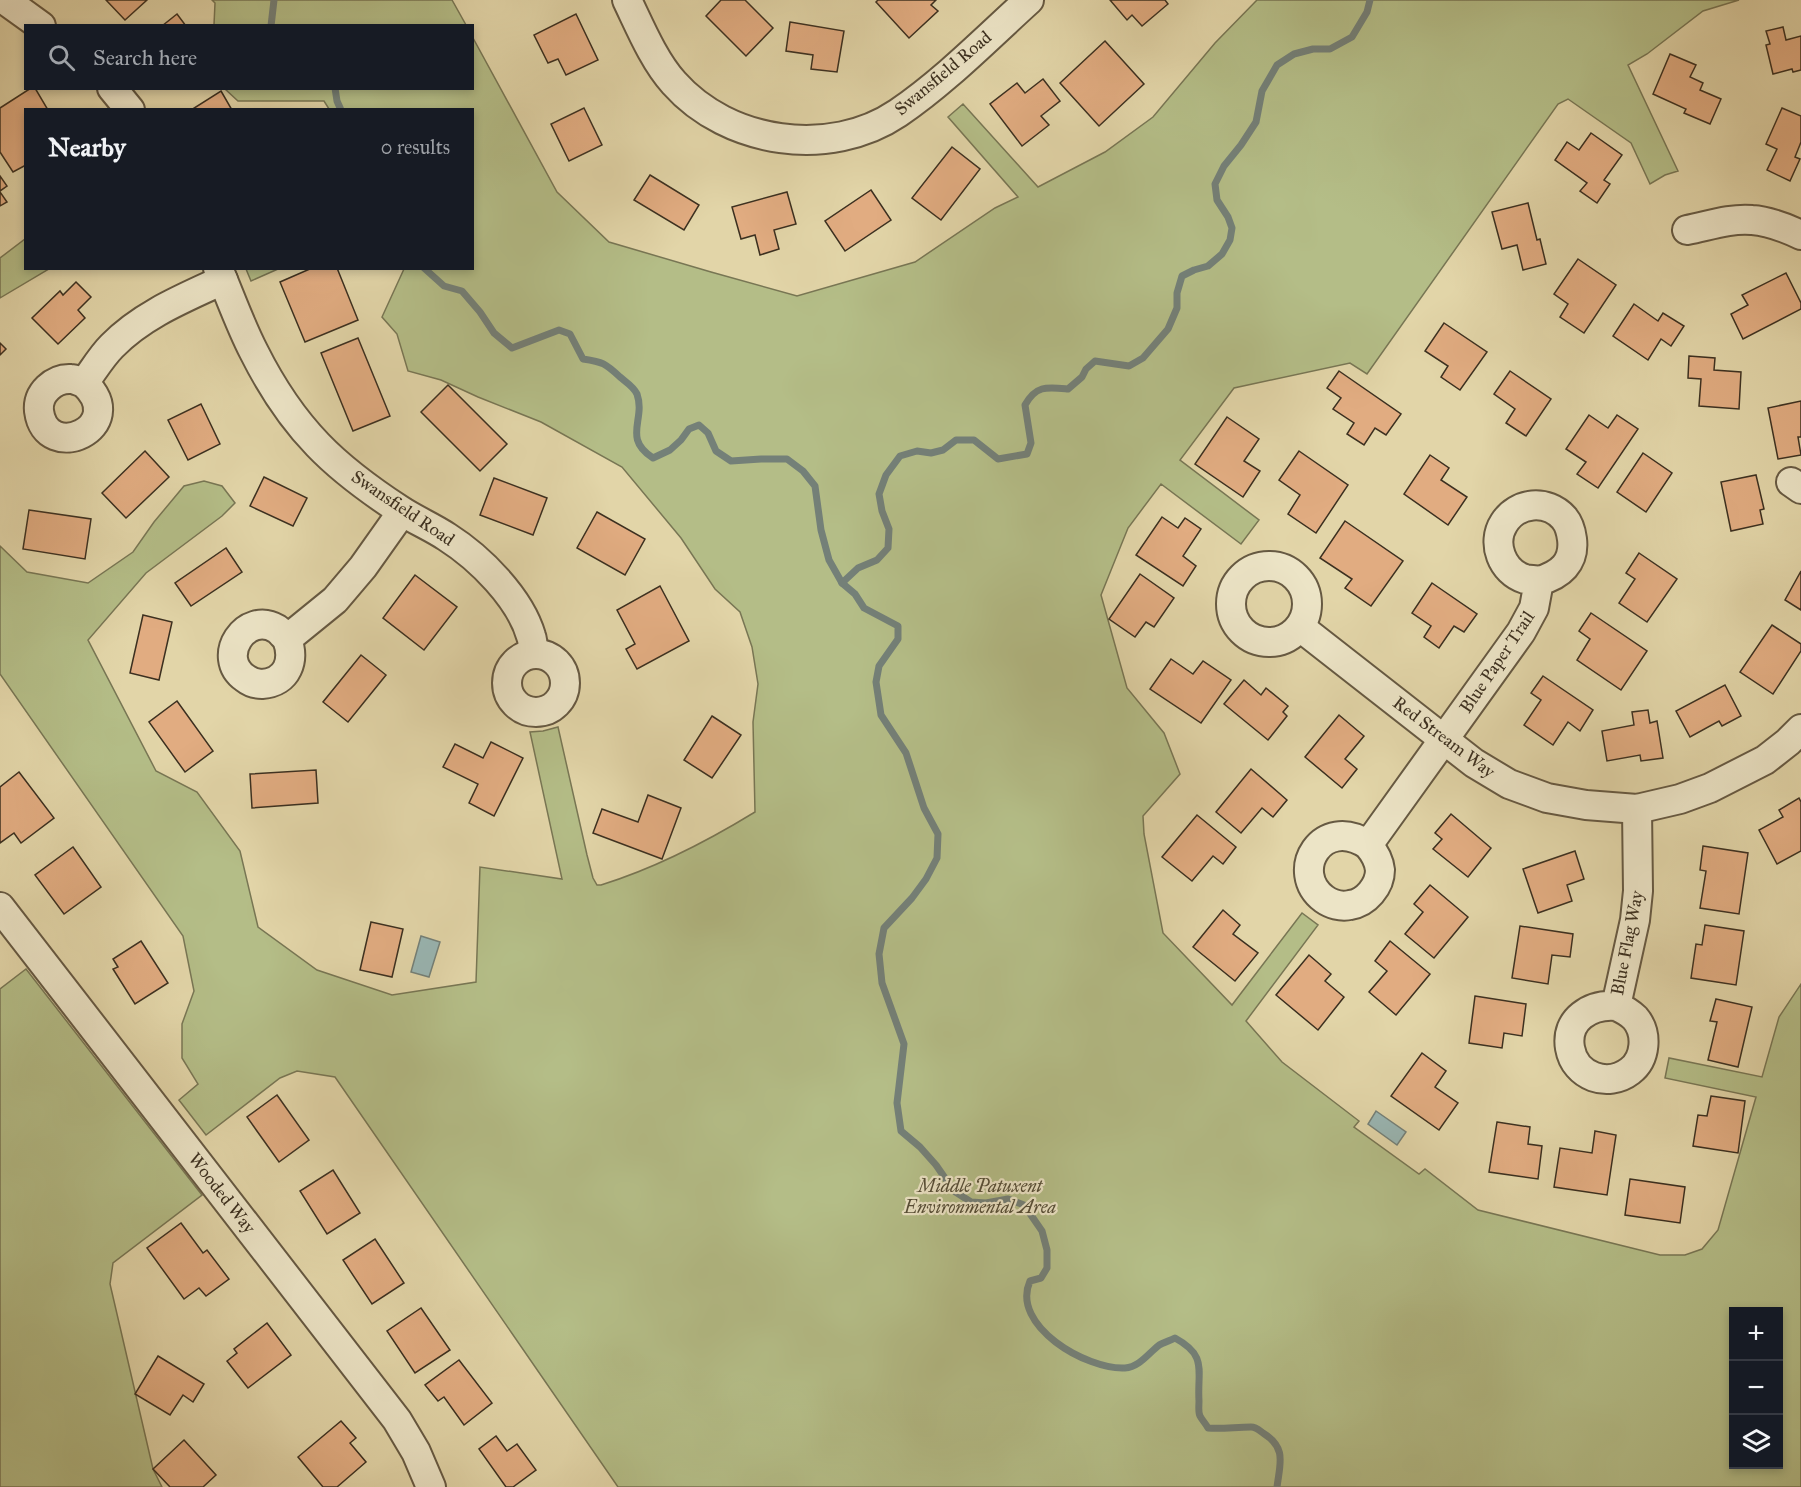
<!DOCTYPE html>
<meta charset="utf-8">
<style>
body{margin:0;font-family:"IM FELL Great Primer",serif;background:#242831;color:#f1f3f6}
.controls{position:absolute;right:18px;bottom:18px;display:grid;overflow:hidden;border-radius:0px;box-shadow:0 3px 9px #0003}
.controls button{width:54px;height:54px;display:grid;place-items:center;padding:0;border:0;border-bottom:2px solid #363941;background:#171b24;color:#f1f3f6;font:30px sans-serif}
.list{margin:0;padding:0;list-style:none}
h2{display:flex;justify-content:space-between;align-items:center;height:78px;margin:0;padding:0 24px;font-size:26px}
h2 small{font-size:20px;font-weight:400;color:#9ea1a6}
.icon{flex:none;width:33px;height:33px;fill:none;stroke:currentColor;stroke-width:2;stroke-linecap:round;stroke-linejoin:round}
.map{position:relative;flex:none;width:1801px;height:1487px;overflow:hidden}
.search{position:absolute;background:#171b24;box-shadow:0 3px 9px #0003;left:24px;top:24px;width:450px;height:66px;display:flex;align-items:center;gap:15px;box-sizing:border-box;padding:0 21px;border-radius:0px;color:#9ea1a6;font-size:22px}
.panel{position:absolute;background:#171b24;box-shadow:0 3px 9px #0003;left:24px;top:108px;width:450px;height:162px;border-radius:0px}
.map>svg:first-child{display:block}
.green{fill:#b4bd87;stroke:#787654;stroke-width:1.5;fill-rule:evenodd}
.water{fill:#99b6b3;stroke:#748078;stroke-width:1.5}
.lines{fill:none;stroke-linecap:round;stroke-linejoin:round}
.stream{stroke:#748078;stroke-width:7}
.building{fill:#e1ac81;stroke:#3c3020;stroke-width:1.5}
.minor-casing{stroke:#665942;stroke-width:32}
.minor{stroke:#ece4c6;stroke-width:28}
.labels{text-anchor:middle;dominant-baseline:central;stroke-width:4.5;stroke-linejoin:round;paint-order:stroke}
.street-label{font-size:18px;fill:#3c3020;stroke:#ece4c6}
.park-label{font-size:18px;font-style:italic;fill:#544c35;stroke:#ece4c6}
</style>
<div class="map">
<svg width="1801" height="1487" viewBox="0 0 1801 1487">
<rect width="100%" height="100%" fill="#e2d5a8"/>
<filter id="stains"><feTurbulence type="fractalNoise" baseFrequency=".00333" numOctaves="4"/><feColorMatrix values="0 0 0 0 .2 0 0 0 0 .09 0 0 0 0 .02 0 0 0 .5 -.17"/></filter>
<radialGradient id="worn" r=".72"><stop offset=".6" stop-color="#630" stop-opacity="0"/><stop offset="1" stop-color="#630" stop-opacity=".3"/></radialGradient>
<!-- green -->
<g class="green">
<path d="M 212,0 L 452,0 L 466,25 L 214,25 L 215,3 Z"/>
<path d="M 1257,0 L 1739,0 L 1703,11 L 1647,54 L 1628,65 L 1678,171 L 1665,175 L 1650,184 L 1631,143 L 1568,99 L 1558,104 L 1367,374 L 1350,363 L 1234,388 L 1180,460 L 1259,520 L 1241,544 L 1161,484 L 1128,528 L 1101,595 L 1127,688 L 1164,733 L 1180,774 L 1143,816 L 1144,834 L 1163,933 L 1232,1005 L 1302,913 L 1318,925 L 1246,1021 L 1282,1062 L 1359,1121 L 1354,1127 L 1419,1174 L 1425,1169 L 1478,1210 L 1660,1255 L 1685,1255 L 1702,1249 L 1718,1230 L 1756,1097 L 1665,1078 L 1669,1058 L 1762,1077 L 1779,1017 L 1801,984 L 1801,1487 L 618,1487 L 335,1077 L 297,1071 L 280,1078 L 206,1135 L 179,1100 L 198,1084 L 182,1058 L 182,1024 L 194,991 L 183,936 L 0,674 L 0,546 L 27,572 L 88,583 L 133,552 L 154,522 L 184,486 L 204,481 L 222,486 L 235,503 L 222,516 L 146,573 L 88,640 L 156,771 L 197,792 L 240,851 L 258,927 L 317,970 L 392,995 L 476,982 L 480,867 L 562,879 L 530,732 L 543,731 L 558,727 L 587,855 L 593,878 L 597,885 L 601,885 C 656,868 706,842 755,812 L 753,722 L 758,684 L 752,647 L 740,612 L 715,589 L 681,538 L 622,467 L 541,422 L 478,397 L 441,380 L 408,371 L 397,334 L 382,317 L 404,269 L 472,268 L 472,110 L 329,109 L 324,101 L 238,101 L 225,89 L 472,88 L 473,38 L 557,192 L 609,242 L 711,272 L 797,296 L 915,262 L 995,208 L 1018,197 L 948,117 L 963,104 L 1038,187 L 1105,152 L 1153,117 L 1215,43 ZM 1734,1312 L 1778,1312 L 1778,1464 L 1734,1464 Z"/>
<path d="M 25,239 L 26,268 L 49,269 L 0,298 L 0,258 Z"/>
<path d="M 246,269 L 278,269 L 251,281 Z"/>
<path d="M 26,969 L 202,1195 L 113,1263 L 110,1284 L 153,1469 L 162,1487 L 0,1487 L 0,989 Z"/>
</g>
<!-- water -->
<g class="water">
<path d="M 421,936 L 440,942 L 429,977 L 411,972 Z"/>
<path d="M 1376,1111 L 1406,1132 L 1397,1145 L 1368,1124 Z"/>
</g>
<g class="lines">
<!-- stream -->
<g class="stream">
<path d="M 271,26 L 274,0"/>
<path d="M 335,88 L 337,101 L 341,110"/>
<path d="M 424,268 L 444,286 L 462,291 L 480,312 L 494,333 L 512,348 L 559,330 L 570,334 L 583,359 C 603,362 605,363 620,377 C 626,382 634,387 637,394 C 646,420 622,438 653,458 L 670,450 L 681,440 L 689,429 L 699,425 L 708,433 L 716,451 L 731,461 L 761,459 L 787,459 L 803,471 L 815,486 L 821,530 L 829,560 L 842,583 L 855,594 L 864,608 L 898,626 L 898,639 L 879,666 L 876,682 L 881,715 L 906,753 L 924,808 L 938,834 L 937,858 L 926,879 L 912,898 L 884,928 L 879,954 L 882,983 L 904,1044 L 897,1103 L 901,1131 L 920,1147 L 936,1165 L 954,1191 L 971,1202 L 986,1203 L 1008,1199 L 1024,1205 L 1042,1231 L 1047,1250 L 1047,1268 L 1041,1278 L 1030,1281 C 1010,1326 1087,1370 1125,1368 C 1139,1367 1148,1354 1158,1346 C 1163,1342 1170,1341 1175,1338 C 1208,1356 1197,1370 1199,1401 C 1199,1406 1198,1412 1200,1416 C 1202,1420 1206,1424 1208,1428 C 1223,1429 1236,1427 1251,1427 C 1256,1427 1259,1430 1263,1433 C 1287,1448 1280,1463 1277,1487"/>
<path d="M 842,583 L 858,568 L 877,560 L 888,548 L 889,529 L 882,511 L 879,494 L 886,475 L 900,456 L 917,451 L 931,453 L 943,450 L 956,440 L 974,440 L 998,459 L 1027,454 L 1031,443 L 1025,405 C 1036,385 1047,387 1068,389 L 1082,377 L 1086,369 L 1095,361 L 1129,366 L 1143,358 L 1168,329 L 1177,308 L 1177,293 L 1182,276 L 1194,270 L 1208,266 L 1222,254 L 1230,240 L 1232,228 L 1228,217 L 1217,200 L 1215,184 L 1224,166 L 1241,145 L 1256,122 L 1262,91 L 1277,65 L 1294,54 L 1313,49 L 1330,49 L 1352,37 L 1367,12 L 1370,0"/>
</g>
</g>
<!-- building -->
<g class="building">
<path d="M 106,0 L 147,0 L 125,20 Z"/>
<path d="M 721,0 L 745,0 L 773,28 L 746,56 L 706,16 Z"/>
<path d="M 878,0 L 936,0 L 931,5 L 938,11 L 909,38 L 876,2 Z"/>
<path d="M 1110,0 L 1165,0 L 1168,4 L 1142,26 L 1132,15 L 1127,20 Z"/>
<path d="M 177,14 L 186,26 L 162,26 Z"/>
<path d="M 576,14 L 598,60 L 566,75 L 558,59 L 548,63 L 534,35 Z"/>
<path d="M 790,22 L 844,31 L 837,72 L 811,69 L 813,55 L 786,51 Z"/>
<path d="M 1783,27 L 1786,40 L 1801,36 L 1801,70 L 1793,72 L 1792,69 L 1773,74 L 1766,45 L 1770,44 L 1766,31 Z"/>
<path d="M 1105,41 L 1144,84 L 1099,126 L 1060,83 Z"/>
<path d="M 1670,54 L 1696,65 L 1690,77 L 1703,83 L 1700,90 L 1721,99 L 1710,124 L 1684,113 L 1686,109 L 1653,94 Z"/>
<path d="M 1043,79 L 1060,101 L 1041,116 L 1049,125 L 1022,146 L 990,104 L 1017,83 L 1025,93 Z"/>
<path d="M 31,88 L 35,88 L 48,110 L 26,110 L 26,165 L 13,172 L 0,152 L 0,108 Z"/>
<path d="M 221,91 L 232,110 L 191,110 Z"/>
<path d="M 584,108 L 602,145 L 569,161 L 551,124 Z"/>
<path d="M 1782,108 L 1801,116 L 1801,142 L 1795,157 L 1800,159 L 1790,181 L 1767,170 L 1777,149 L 1766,144 Z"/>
<path d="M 1591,133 L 1622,155 L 1604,180 L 1610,184 L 1597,203 L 1580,191 L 1587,183 L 1555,160 L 1567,142 L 1579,150 Z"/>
<path d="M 952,147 L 980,169 L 941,220 L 912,198 Z"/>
<path d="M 650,175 L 699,205 L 684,230 L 634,200 Z"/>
<path d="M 0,176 L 7,186 L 0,191 Z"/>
<path d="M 871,190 L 891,220 L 845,251 L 825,221 Z"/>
<path d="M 0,192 L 7,202 L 0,206 Z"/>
<path d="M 787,192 L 796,224 L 774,230 L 779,249 L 760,255 L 755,235 L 741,239 L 732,207 Z"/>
<path d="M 1528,203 L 1537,240 L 1540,239 L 1546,264 L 1523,270 L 1517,245 L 1502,249 L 1492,212 Z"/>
<path d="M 1578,259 L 1616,285 L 1584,333 L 1560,317 L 1568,304 L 1554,294 Z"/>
<path d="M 312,268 L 337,268 L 358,320 L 305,342 L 280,282 Z"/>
<path d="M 1786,273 L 1801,303 L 1801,309 L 1743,339 L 1731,314 L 1748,305 L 1742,295 Z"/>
<path d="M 76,282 L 91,297 L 78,310 L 85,318 L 58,344 L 32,318 L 60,291 L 63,295 Z"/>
<path d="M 1634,304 L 1658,321 L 1663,313 L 1684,326 L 1671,346 L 1661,339 L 1648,360 L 1613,336 Z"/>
<path d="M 1444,323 L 1487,352 L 1460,390 L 1441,377 L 1448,366 L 1425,351 Z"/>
<path d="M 358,338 L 390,416 L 353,431 L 321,353 Z"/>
<path d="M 0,343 L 6,349 L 0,355 Z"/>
<path d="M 1689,356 L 1715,358 L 1714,370 L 1741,372 L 1739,409 L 1699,406 L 1701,379 L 1688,378 Z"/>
<path d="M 1339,371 L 1401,414 L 1386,435 L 1375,428 L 1364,445 L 1347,434 L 1354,423 L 1333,409 L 1341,398 L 1327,388 Z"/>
<path d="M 1510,371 L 1551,399 L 1526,436 L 1506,423 L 1515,409 L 1494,394 Z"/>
<path d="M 448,385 L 507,444 L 480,471 L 421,412 Z"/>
<path d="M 1801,401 L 1801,437 L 1798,437 L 1801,455 L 1778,459 L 1768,408 Z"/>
<path d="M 201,404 L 220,444 L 188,460 L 168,420 Z"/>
<path d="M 1589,415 L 1608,428 L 1617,415 L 1638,429 L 1598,488 L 1577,474 L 1586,462 L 1566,449 Z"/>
<path d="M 1227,417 L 1259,439 L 1244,461 L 1260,471 L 1243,497 L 1195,464 Z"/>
<path d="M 145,451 L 169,477 L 126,518 L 102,493 Z"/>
<path d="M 1299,451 L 1348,485 L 1316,533 L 1288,514 L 1300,495 L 1279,480 Z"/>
<path d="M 1643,453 L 1672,473 L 1646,512 L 1617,492 Z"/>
<path d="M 1430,455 L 1449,468 L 1441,480 L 1467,497 L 1448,525 L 1404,494 Z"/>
<path d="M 1756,475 L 1764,509 L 1760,510 L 1763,524 L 1731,531 L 1721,482 Z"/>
<path d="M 264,477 L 307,498 L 293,526 L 250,506 Z"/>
<path d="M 494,478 L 547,498 L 533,535 L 480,515 Z"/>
<path d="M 29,510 L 91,519 L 85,559 L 23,549 Z"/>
<path d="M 597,512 L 645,539 L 625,575 L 577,548 Z"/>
<path d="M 1162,517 L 1178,528 L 1185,518 L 1201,529 L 1183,556 L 1196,566 L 1183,586 L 1136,555 Z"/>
<path d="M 1345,521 L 1403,561 L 1371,606 L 1345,588 L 1352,579 L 1320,558 Z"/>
<path d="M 226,548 L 242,572 L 191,606 L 175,583 Z"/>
<path d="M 1639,553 L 1677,579 L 1647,622 L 1619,603 L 1635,579 L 1626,573 Z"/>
<path d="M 1801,571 L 1801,610 L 1785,600 Z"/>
<path d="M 1140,574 L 1174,598 L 1154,627 L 1146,622 L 1135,637 L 1109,619 Z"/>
<path d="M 415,575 L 457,607 L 424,650 L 383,618 Z"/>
<path d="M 1432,583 L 1477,614 L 1464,632 L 1454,626 L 1439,648 L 1424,637 L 1431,626 L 1412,613 Z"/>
<path d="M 660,586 L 689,641 L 637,669 L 626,649 L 635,644 L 617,610 Z"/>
<path d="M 1591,613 L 1647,651 L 1621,690 L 1577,660 L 1590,639 L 1579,631 Z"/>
<path d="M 143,615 L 172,622 L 159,680 L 130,673 Z"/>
<path d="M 1772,625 L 1801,644 L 1801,651 L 1773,694 L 1740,672 Z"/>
<path d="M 361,655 L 386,675 L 348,722 L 323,702 Z"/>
<path d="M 1171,659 L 1193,674 L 1203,661 L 1231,680 L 1201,723 L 1150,689 Z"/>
<path d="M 1543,676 L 1593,710 L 1580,731 L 1568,722 L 1553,745 L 1524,725 L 1541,700 L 1531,693 Z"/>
<path d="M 1244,680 L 1261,695 L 1266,688 L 1288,706 L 1283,712 L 1287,716 L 1268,740 L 1224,704 Z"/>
<path d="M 1725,685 L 1741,716 L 1722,726 L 1719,721 L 1690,737 L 1676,711 Z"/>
<path d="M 177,701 L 213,751 L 185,772 L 149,722 Z"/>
<path d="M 1648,710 L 1650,723 L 1657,721 L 1663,758 L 1641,761 L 1640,755 L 1607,761 L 1602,731 L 1634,725 L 1632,712 Z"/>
<path d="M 1339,715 L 1364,736 L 1345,759 L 1357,769 L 1342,788 L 1305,757 Z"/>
<path d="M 712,716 L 741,735 L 712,778 L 684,760 Z"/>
<path d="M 491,742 L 523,758 L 494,816 L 469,803 L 478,784 L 443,767 L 455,744 L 483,758 Z"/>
<path d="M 1251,769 L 1287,800 L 1273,817 L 1262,808 L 1241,833 L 1216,812 Z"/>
<path d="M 316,770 L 318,803 L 252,808 L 250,774 Z"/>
<path d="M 19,772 L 54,818 L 21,843 L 14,833 L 0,843 L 0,787 Z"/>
<path d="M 648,795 L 681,808 L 662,859 L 593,833 L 602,809 L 638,822 Z"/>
<path d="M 1799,798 L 1801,802 L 1801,851 L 1777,864 L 1759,830 L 1783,817 L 1779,810 Z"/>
<path d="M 1451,814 L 1491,848 L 1468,877 L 1433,849 L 1442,839 L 1435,833 Z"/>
<path d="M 1197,815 L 1236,847 L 1223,864 L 1213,856 L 1192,881 L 1162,857 Z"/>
<path d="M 1703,846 L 1748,853 L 1739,914 L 1700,908 L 1706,871 L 1700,870 Z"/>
<path d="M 73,847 L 101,887 L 64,914 L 35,875 Z"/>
<path d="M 1575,851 L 1584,879 L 1567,885 L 1572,901 L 1538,913 L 1523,869 Z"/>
<path d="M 1430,885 L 1468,917 L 1434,958 L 1405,934 L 1423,912 L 1414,904 Z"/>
<path d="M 1223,910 L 1240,925 L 1233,934 L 1258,953 L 1235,981 L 1193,947 Z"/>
<path d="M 371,922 L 403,929 L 392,977 L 360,970 Z"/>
<path d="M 1705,925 L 1744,931 L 1736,985 L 1691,978 L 1696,944 L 1702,945 Z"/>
<path d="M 1520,926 L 1573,934 L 1570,957 L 1552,955 L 1548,984 L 1512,978 Z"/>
<path d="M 141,941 L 168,983 L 135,1004 L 113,969 L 118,967 L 113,959 Z"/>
<path d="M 1390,941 L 1430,974 L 1396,1015 L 1369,992 L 1387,971 L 1375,961 Z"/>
<path d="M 1309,955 L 1331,974 L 1325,981 L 1344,997 L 1318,1030 L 1276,995 Z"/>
<path d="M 1475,996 L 1526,1004 L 1522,1036 L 1504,1033 L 1502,1048 L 1469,1043 Z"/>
<path d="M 1716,999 L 1752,1007 L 1738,1067 L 1708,1060 L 1717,1022 L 1710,1021 Z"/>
<path d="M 1422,1053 L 1446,1071 L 1435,1087 L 1458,1103 L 1439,1130 L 1391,1096 Z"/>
<path d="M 277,1095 L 309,1140 L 279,1162 L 247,1117 Z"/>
<path d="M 1711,1096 L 1745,1101 L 1738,1153 L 1693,1146 L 1698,1115 L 1707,1116 Z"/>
<path d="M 1497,1122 L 1530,1127 L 1528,1144 L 1542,1146 L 1538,1179 L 1489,1172 Z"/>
<path d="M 1595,1131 L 1616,1135 L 1607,1195 L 1554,1187 L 1560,1148 L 1592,1153 Z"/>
<path d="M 333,1170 L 360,1213 L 327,1234 L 300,1191 Z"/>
<path d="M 1630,1179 L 1685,1187 L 1680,1223 L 1625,1215 Z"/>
<path d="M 181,1223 L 203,1253 L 207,1250 L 229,1279 L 206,1296 L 199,1288 L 184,1299 L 147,1248 Z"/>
<path d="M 375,1239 L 404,1283 L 372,1304 L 343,1260 Z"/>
<path d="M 421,1308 L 450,1350 L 415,1373 L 387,1331 Z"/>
<path d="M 267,1323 L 291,1355 L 248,1388 L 227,1361 L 237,1353 L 234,1349 Z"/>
<path d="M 158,1356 L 204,1384 L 193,1402 L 183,1395 L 170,1415 L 135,1394 Z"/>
<path d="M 459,1360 L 492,1403 L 464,1425 L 444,1397 L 438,1401 L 425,1385 Z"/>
<path d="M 341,1421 L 356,1438 L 350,1443 L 366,1462 L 337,1487 L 323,1487 L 298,1457 Z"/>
<path d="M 496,1436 L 507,1451 L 517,1444 L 536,1470 L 513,1487 L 506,1487 L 479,1449 Z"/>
<path d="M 184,1440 L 216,1475 L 203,1487 L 170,1487 L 153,1469 Z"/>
</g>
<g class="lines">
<!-- minor casing -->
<g class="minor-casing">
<g id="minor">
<path d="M 5,0 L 41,26"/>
<path d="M 627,0 C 640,27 654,61 674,83 C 728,144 830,159 898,113 C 945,81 987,38 1029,0"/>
<path d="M 112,88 L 130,110"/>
<path d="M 1687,230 C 1708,226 1730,218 1752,220 C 1769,221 1786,228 1801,235"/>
<path d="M 218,268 C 230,296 240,325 254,352 C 271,386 292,418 318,445 C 342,470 371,491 400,510 C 415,520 432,527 447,537 C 480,558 520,598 531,636 C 533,641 533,648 533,654"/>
<path d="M 84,383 C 131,427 46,465 39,411 C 37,393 54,378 71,379 C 75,379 80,382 84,383 C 93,371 101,357 112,346 C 142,315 184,298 223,280"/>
<path d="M 1791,482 L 1801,489"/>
<circle cx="1269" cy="604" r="38"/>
<path d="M 1300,627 L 1474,763 L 1509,784 L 1547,798 L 1586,805 L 1637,809 L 1680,799 L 1710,788 L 1765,760 L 1788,742 L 1801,729"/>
<path d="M 287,639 C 295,660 288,682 262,684 C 256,684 250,682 245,678 C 215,657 246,610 277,629 C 280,631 284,636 287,639 L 335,600 L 363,567 L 402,512"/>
<circle cx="536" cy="683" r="29"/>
<path d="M 1368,845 C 1374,852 1379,860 1380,870 C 1380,886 1366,903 1350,905 C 1341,907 1331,904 1324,899 C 1288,872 1322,814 1368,845 L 1521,632 L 1534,608 L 1539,581 C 1534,580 1529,580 1525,579 C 1502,572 1491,543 1504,523 C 1517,502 1547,499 1564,518 C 1569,524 1571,531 1572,539 C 1575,563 1560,575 1539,581"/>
<path d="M 0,907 L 397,1420 L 416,1452 L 431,1487"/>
<path d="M 1616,1006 C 1623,1009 1629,1012 1635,1018 C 1648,1033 1646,1059 1630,1071 C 1608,1088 1575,1077 1570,1048 C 1565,1019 1591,1004 1616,1006 L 1635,920 L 1638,891 L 1637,809"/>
</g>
</g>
<!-- minor -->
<use href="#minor" class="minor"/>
</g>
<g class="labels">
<!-- street labels -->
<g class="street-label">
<text transform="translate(943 73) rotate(-40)">Swansfield Road</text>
<text transform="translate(403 508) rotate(34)">Swansfield Road</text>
<text transform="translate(1497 662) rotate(-56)">Blue Paper Trail</text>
<text transform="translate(1444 737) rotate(37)">Red Stream Way</text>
<text transform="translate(1627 943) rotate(-79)">Blue Flag Way</text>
<text transform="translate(222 1193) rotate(52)">Wooded Way</text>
</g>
<!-- park labels -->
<g class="park-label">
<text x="980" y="1186">Middle Patuxent<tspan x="980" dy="21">Environmental Area</tspan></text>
</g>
</g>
<rect width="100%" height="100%" filter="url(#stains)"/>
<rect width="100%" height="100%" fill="url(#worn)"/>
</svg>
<div class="controls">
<button>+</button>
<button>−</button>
<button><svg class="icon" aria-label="layers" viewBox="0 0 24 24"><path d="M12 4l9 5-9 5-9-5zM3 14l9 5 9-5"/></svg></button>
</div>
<div class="search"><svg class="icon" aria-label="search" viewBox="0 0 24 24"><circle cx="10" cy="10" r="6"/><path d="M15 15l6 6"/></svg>Search here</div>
<section class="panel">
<h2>Nearby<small>0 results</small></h2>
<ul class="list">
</ul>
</section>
</div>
